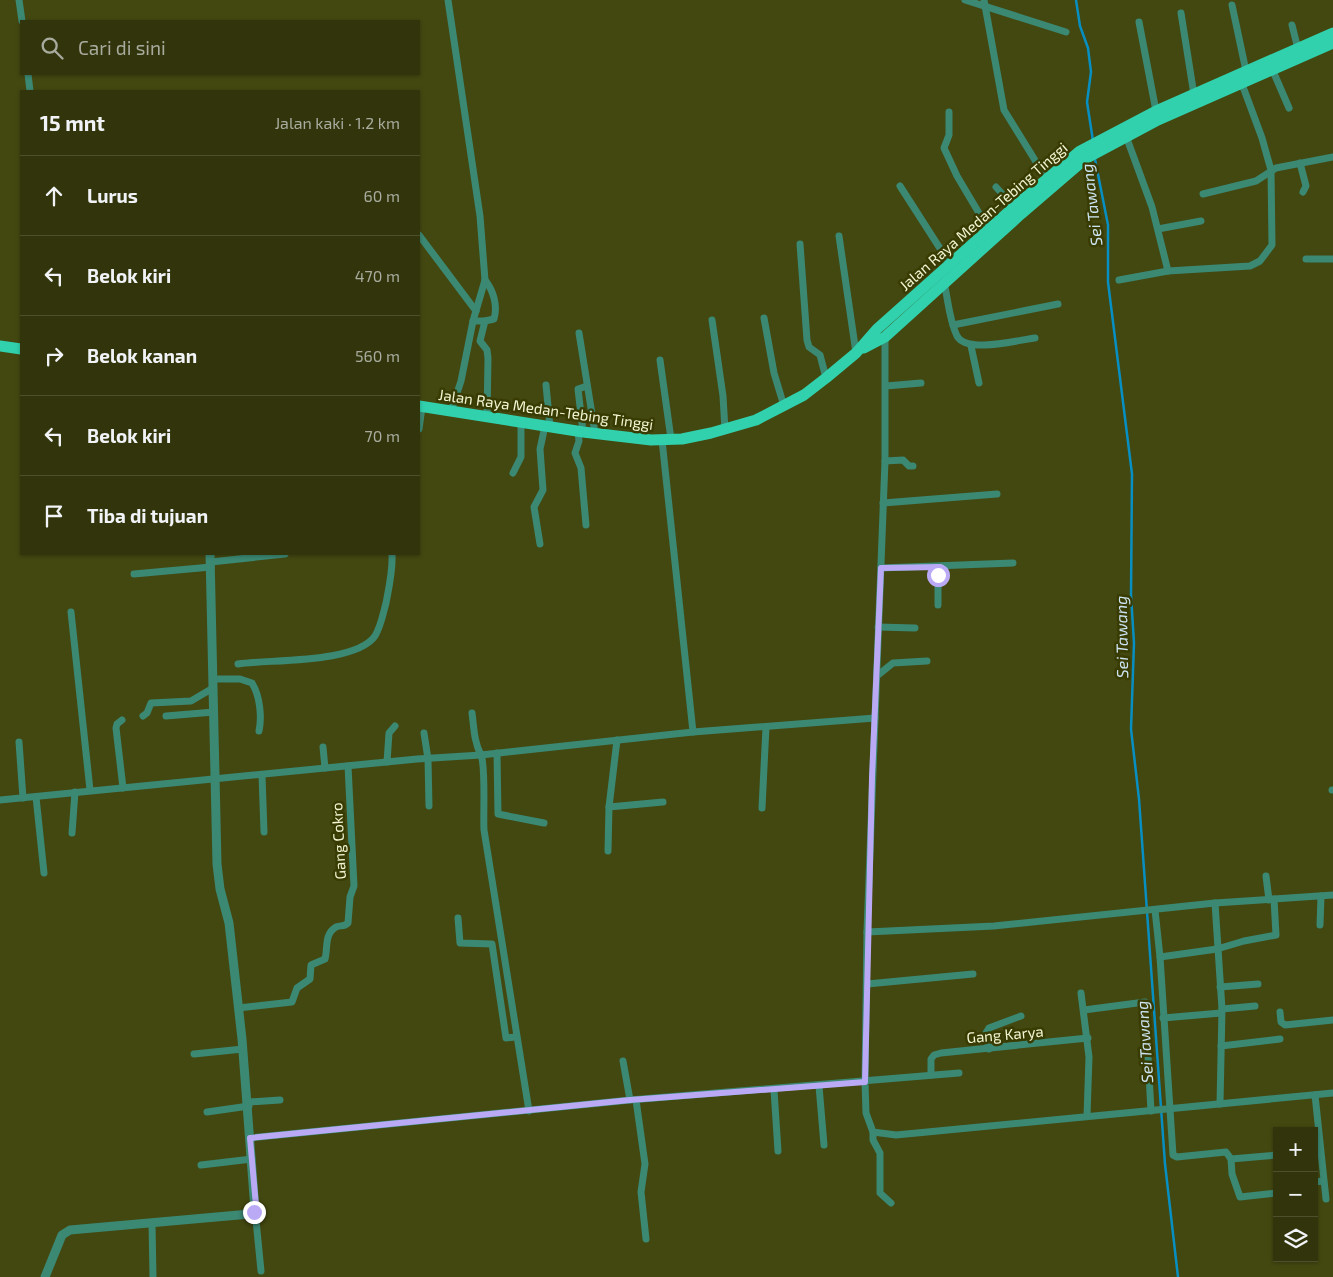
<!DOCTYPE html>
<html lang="id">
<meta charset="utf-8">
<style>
body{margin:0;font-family:"Exo 2",sans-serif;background:#3a3d15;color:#f1f3f6}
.controls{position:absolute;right:15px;bottom:15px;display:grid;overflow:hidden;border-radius:0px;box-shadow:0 1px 4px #0004}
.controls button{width:45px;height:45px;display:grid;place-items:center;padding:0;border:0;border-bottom:1px solid #4d502d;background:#32350c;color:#f1f3f6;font:25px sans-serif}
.stop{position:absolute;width:15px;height:15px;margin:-11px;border:4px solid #baaaf6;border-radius:50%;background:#fff}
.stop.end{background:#baaaf6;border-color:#fff;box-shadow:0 1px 5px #0008}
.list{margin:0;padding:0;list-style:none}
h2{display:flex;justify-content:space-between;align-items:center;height:65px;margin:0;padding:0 20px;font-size:21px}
h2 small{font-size:16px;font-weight:400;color:#a8ab9d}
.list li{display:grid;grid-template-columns:32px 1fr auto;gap:15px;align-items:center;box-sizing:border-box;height:80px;padding:0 20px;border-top:1px solid #4d502d}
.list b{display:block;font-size:19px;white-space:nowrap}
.list em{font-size:16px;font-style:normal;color:#a8ab9d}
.icon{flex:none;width:28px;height:28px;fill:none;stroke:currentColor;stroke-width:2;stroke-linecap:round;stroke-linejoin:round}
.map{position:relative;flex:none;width:1333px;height:1277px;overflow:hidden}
.search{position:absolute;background:#32350c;box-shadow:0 1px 4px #0004;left:20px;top:20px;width:400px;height:55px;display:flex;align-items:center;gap:12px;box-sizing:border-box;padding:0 18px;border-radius:0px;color:#a8ab9d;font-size:19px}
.panel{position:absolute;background:#32350c;box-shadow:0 1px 4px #0004;left:20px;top:90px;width:400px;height:465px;border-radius:0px}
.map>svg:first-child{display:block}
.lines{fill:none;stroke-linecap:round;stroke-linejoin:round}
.stream{stroke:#078fc2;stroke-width:2.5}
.minor{stroke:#3b8873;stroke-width:7}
.tertiary{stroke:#3b8873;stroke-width:9}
.trunk{stroke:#31d1ad;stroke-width:11}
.route{stroke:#baaaf6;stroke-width:6}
.labels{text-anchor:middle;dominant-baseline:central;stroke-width:5;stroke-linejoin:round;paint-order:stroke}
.street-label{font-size:15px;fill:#f1f5d2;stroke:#393c02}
.water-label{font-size:16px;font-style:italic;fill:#cce3f1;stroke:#393c02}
</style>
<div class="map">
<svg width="1333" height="1277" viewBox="0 0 1333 1277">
<rect width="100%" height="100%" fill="#434710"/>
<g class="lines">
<!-- stream -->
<g class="stream">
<path d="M 1076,0 L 1080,26 L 1088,48 L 1091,72 L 1087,102 L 1093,141"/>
<path d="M 1095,159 L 1108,225 L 1108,282 L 1132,474 L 1131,595 L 1134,643 L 1131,729 L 1139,799 L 1165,1164 L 1178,1277"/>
</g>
<!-- minor -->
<g class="minor">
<path d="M 19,0 L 22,21"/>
<path d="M 448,0 L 480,216 L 485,280 L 473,321 L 461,381 L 451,411"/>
<path d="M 965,0 L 1066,32"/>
<path d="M 984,0 L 1004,110 L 1046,178"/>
<path d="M 1232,5 L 1246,71"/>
<path d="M 1181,13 L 1194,95"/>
<path d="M 1139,22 L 1156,111"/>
<path d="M 1292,25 L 1298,49"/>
<path d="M 1273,71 L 1289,108"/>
<path d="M 28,74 L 30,91"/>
<path d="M 949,112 L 949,135 L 944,148 L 957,176 L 989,230"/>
<path d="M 1126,136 L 1152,207 L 1168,271"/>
<path d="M 1300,163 L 1306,186 L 1303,192"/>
<path d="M 900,186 L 950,264"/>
<path d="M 996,187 L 1014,207"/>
<path d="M 1203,194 L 1256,181 L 1276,168 L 1333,157"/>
<path d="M 1158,229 L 1201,221"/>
<path d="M 419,235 L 476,311"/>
<path d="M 839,236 L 856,353"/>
<path d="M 800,244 L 807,340 L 809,347 L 820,355 L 826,378"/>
<path d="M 1306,259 L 1333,259"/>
<path d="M 485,280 C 493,290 498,305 494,319 L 485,321"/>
<path d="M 1119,280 L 1168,271 L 1250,266 L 1260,261 L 1272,245 L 1271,170 L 1262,138 L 1242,84"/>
<path d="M 944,282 C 948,299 949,320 957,336 C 967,354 1018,340 1035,338"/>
<path d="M 764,318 L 774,373 L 784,406"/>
<path d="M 712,320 L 723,396 L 725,430"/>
<path d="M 473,321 L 485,321 L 480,341 L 487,350 L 488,358 L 487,417"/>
<path d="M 953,325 L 1058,304"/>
<path d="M 579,333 L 595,433"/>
<path d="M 971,346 L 979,383"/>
<path d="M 660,360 L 671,439"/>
<path d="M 546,385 L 550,427"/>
<path d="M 886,386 L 921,383"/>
<path d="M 419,429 L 422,407"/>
<path d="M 578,431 L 579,441 L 575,453 L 581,468 L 586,525"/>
<path d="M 583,432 L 578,389 L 587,386"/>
<path d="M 662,440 L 693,732"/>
<path d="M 885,461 L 903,460 L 909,466 L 913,466"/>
<path d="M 513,473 L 521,457 L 521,422"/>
<path d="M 883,503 L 997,494"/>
<path d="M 540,544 L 534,507 L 543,490 L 540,449 L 545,426"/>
<path d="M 211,562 L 285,554"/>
<path d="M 881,568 L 1013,563"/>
<path d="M 134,574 L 211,567"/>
<path d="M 938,605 L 938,575 L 940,567"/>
<path d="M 71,612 L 90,790"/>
<path d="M 878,627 L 915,628"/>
<path d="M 238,664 C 270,659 355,664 375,636 C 381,626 383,614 386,603 C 389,587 393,570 392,554"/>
<path d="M 878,675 L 893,663 L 927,661"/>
<path d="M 213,679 L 240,679 L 252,683 C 260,696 262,717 259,731"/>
<path d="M 472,713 C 474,728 474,742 481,755 C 486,766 483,815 484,830 L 529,1111"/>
<path d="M 143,716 L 147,713 L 151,703 L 191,701 L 213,688"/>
<path d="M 166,716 L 214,712"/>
<path d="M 875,718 L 867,932 L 865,1082 L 866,1113 L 873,1132 L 896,1135 L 1333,1093"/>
<path d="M 122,720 L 117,724 L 116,728 L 123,788"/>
<path d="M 424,733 L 428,759 L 429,806"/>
<path d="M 19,742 L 23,798"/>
<path d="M 323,747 L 325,768"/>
<path d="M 497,753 L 498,814 L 544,823"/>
<path d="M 387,762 L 389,733 L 395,726"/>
<path d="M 262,775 L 264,832"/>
<path d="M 1332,790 L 1333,790"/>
<path d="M 36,797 L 44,873"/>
<path d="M 0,800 L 417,759 L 481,755 L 693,732 L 875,718 L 885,461 L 885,337"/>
<path d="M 609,807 L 663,802"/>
<path d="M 762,808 L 766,727"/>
<path d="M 72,833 L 75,792"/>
<path d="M 608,851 L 609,807 L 617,740"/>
<path d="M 1266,876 L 1269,900"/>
<path d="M 1215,903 L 1222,1009 L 1220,1104"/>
<path d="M 1155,910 L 1160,957 L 1173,1155 L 1177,1157 L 1226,1152 L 1231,1159 L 1277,1155"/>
<path d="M 458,918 L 460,943 L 492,944 L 506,1038 L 516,1037"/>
<path d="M 1320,925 L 1321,896"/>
<path d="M 867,932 L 994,926 L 1215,903 L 1333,895"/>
<path d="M 1160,957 L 1217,949 L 1244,941 L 1276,935 L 1274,899"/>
<path d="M 867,984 L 973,974"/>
<path d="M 1220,987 L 1258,984"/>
<path d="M 1081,993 L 1089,1057 L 1087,1116"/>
<path d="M 238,1008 L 292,1002 L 297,988 L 310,979 L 311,965 L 325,959 C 328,948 324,934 336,927 C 341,925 344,927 348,923 L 350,897 L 354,886 L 348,766"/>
<path d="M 1222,1009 L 1255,1006"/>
<path d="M 1084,1010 L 1145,1002 L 1151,1111"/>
<path d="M 1280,1012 L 1281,1022 L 1285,1025 L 1333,1020"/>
<path d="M 1163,1018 L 1221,1013"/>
<path d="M 1221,1046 L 1280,1039"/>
<path d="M 989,1049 L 986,1033 L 989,1028 L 1021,1016"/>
<path d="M 194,1054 L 243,1049"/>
<path d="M 623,1061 L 630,1100"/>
<path d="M 931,1075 L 931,1059 L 934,1055 L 941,1053 L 1088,1038"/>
<path d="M 819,1086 L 824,1145"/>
<path d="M 774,1090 L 778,1151"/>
<path d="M 1315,1095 L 1326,1199"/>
<path d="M 636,1100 L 645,1164 L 641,1192 L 646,1239"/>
<path d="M 249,1102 L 280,1100"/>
<path d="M 207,1112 L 249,1106"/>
<path d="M 873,1132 L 873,1140 L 880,1153 L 880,1193 L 891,1203"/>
<path d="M 250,1138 L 630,1100 L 959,1073"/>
<path d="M 1231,1159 L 1232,1174 L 1240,1197 L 1277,1193"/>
<path d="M 201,1165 L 252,1159"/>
<path d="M 1314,1182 L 1323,1181"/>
<path d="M 255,1210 L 261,1271"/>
<path d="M 152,1223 L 153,1277"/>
</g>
<!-- tertiary -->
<path class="tertiary" d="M 45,1277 L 62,1235 L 70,1230 L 250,1214 L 255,1210 L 242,1039 L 229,923 L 220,889 L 217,864 L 210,554"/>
<!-- trunk -->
<g class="trunk">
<path d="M 0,346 L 21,349"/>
<path d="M 864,348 L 885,337 L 1021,214 L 1085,159 L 1158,120 L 1333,43"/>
<path d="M 419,406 L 583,432 L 651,440 L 682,439 L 711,433 L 756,420 L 804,395 L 826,378 L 856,353 L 877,329 L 1014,207 L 1080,151 L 1156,111 L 1333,33"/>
</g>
</g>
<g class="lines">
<!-- route -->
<path class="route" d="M 254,1212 L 256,1206 L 250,1138 L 630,1100 L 865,1082 L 872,778 L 881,568 L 940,567 L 938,575"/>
</g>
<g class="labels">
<!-- street labels -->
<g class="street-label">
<text transform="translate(983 216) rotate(-41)">Jalan Raya Medan-Tebing Tinggi</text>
<text transform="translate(546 409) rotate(8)">Jalan Raya Medan-Tebing Tinggi</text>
<text transform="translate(338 841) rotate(-93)">Gang Cokro</text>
<text transform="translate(1005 1034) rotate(-5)">Gang Karya</text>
</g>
<!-- water labels -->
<g class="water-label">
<text transform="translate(1091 205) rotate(-97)">Sei Tawang</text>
<text transform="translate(1121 637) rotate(-91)">Sei Tawang</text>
<text transform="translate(1144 1042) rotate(-94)">Sei Tawang</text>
</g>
</g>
</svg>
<div class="controls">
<button>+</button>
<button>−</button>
<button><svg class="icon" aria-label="layers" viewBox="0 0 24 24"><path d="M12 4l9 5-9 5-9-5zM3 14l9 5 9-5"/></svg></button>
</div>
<div class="stop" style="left:938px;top:575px"></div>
<div class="stop end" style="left:254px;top:1212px"></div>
<div class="search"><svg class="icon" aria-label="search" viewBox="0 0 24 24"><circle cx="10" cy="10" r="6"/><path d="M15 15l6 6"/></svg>Cari di sini</div>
<section class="panel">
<h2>15 mnt<small>Jalan kaki · 1.2 km</small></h2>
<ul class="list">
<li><svg class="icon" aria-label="ahead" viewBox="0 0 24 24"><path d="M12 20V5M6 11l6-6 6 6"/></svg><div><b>Lurus</b></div><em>60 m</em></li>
<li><svg class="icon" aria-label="left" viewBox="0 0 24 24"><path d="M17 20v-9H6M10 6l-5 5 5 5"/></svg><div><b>Belok kiri</b></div><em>470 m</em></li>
<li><svg class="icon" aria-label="right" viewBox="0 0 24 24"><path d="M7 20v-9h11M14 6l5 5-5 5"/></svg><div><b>Belok kanan</b></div><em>560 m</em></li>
<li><svg class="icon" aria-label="left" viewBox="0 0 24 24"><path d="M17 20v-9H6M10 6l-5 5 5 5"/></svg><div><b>Belok kiri</b></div><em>70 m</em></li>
<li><svg class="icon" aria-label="arrive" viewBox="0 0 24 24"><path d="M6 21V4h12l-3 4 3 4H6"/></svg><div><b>Tiba di tujuan</b></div></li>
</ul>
</section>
</div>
